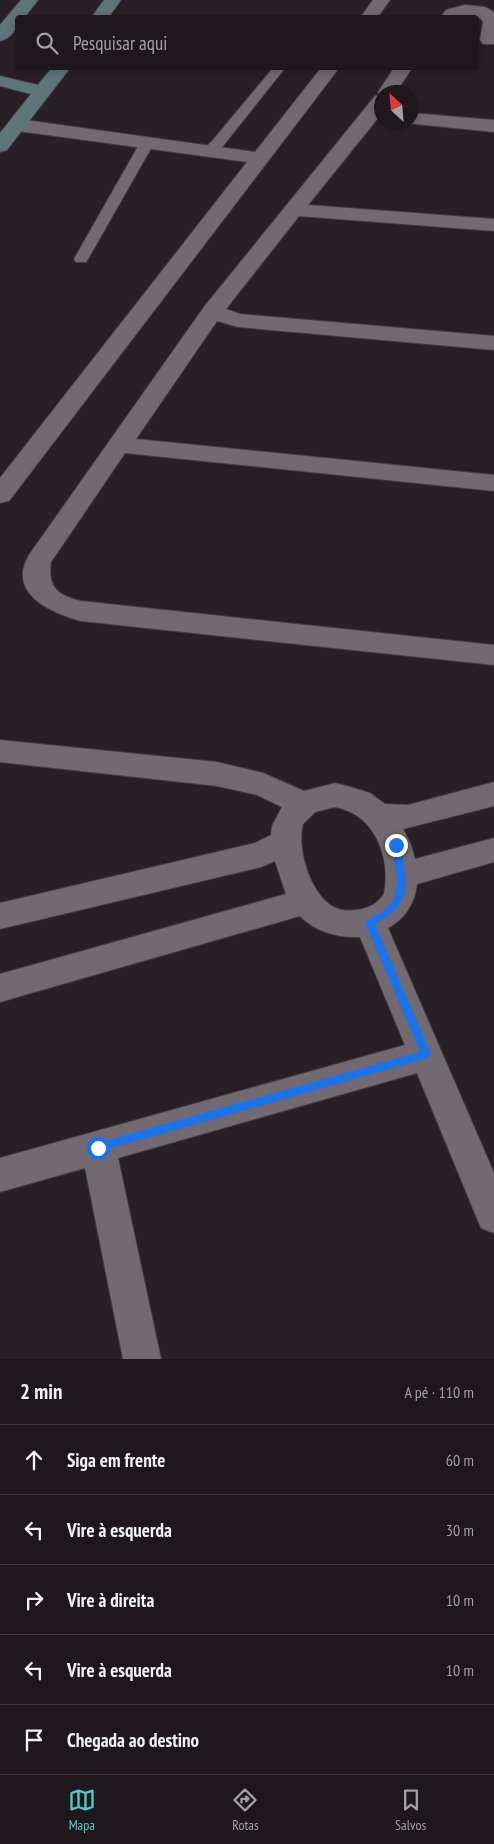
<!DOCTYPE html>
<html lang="pt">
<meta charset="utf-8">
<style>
body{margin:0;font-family:"PT Sans Narrow",sans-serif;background:#2b2529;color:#f1f3f6}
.compass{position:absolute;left:374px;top:85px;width:45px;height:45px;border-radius:50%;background:#1e181c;box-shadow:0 2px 8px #0003;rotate:334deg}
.stop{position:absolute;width:15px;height:15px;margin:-11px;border:4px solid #1a73e8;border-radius:50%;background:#fff}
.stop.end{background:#1a73e8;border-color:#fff;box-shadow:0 1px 5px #0008}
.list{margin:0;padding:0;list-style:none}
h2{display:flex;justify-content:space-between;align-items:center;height:65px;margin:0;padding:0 20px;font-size:21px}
h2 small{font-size:16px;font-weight:400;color:#a1a0a3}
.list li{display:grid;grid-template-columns:32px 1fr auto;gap:15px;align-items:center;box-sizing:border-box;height:70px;padding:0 20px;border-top:1px solid #3c373b}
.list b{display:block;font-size:19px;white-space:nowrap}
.list em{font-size:16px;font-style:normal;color:#a1a0a3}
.icon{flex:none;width:28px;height:28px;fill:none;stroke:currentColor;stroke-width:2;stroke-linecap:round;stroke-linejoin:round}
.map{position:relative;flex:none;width:494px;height:1359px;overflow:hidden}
.search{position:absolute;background:#1e181c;box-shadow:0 2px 8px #0003;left:15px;right:15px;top:15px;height:55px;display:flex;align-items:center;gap:12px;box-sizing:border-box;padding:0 18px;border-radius:5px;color:#a1a0a3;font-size:19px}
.sheet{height:415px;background:#1e181c}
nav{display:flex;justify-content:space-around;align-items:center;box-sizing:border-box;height:70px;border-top:1px solid #3c373b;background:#1e181c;font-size:14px;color:#a1a0a3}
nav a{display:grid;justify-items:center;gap:2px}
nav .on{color:#53cdca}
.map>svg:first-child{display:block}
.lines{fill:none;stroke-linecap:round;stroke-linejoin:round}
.lane-casing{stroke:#423c41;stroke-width:2}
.street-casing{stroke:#423c41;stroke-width:2}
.secondary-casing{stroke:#423c41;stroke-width:2}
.lane{fill:#736a71;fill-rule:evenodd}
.street{fill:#736a71;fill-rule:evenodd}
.secondary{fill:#5d767a;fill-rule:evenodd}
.route{fill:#1a73e8}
</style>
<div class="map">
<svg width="494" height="1359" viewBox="0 0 494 1359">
<rect width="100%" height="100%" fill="#282026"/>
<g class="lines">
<!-- lane casing -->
<g class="lane-casing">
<g id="lane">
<path d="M 273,68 L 285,68 L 223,146 L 213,155 L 203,155 L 201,152 L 213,140 Z"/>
<path d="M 147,139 L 154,143 L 88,259 L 86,262 L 76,262 L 74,259 L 140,143 Z"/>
</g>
</g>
<!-- street casing -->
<g class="street-casing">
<g id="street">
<path d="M 373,0 L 390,0 L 377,18 L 360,18 Z"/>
<path d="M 465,5 L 485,7 L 494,12 L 494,44 L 483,44 L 480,40 L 483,22 C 476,11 467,16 457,18 C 451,18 445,18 440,18 L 446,10 Z"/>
<path d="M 321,68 L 339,68 L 9,501 L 0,503 L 0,478 L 247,162 L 18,131 L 11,129 L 9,125 L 11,121 L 18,119 L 255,152 Z"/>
<path d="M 394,68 L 412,68 L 396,92 L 382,92 L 382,113 L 308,205 L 494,219 L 494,231 L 299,216 L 226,309 L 240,314 L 494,336 L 494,350 L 238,327 L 217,321 L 136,439 L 494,475 L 494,491 L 125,453 L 51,562 C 47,587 58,596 81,601 L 494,645 L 494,665 L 81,621 C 52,613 6,594 29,555 L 204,307 L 375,96 L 380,95 L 378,92 Z"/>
<path d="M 412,113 L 494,120 L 494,132 L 405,123 L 412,122 Z"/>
<path d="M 0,740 L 217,762 L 263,773 L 304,791 L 335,783 L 347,786 L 370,793 L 385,804 L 408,805 L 494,782 L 494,806 L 403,829 L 411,845 L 415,859 L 494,838 L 494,862 L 417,884 C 415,903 405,919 388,928 L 494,1173 L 494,1233 L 481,1228 L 417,1073 L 118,1158 L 161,1359 L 123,1359 L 85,1168 L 0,1192 L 0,1158 L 405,1045 L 360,937 C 339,938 315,932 300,916 L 0,1002 L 0,974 L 286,894 L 275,861 L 261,867 L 0,929 L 0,903 L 255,843 L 271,835 L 272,826 L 282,807 L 257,795 L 217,786 L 0,762 ZM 335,807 C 375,814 391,857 384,894 C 378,904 367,909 355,910 C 349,911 342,911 336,908 C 311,897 296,849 303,824 L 315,812 Z"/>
</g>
</g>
<!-- secondary casing -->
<g class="secondary-casing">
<g id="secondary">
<path d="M 21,0 L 38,0 L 24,18 L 18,18 C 18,28 11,39 0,41 L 0,25 Z"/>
<path d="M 104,0 L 121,0 L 108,18 L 91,18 Z"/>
<path d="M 52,68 L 70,68 L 7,150 L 0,152 L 0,133 L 31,94 L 0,86 L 0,76 L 38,85 Z"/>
</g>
</g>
<!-- lane -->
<use href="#lane" class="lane"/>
<!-- street -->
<use href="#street" class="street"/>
<!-- secondary -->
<use href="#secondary" class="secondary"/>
</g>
<!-- route -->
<path class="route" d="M 396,841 L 401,845 C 406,882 415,904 375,924 L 431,1054 L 429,1058 L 98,1152 L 94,1151 L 92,1148 L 98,1143 L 420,1052 L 365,923 C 369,917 376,916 382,912 C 405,896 395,869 392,845 Z"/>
</svg>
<svg class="compass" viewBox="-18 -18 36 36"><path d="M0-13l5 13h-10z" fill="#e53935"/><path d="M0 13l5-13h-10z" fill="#a1a0a3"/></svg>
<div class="stop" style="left:98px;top:1148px"></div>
<div class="stop end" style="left:396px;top:845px"></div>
<div class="search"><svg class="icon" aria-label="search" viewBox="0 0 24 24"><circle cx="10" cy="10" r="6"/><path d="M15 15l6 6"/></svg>Pesquisar aqui</div>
</div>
<section class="sheet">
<h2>2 min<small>A pé · 110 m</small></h2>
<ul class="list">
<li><svg class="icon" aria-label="ahead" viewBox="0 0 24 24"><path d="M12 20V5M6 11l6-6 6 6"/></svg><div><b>Siga em frente</b></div><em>60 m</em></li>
<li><svg class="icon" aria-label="left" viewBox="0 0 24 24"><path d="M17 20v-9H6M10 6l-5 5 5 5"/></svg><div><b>Vire à esquerda</b></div><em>30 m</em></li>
<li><svg class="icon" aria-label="right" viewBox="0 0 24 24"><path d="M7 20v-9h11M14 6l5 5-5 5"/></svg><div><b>Vire à direita</b></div><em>10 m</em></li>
<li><svg class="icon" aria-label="left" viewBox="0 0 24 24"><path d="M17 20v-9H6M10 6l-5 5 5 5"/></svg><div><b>Vire à esquerda</b></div><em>10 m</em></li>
<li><svg class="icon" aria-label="arrive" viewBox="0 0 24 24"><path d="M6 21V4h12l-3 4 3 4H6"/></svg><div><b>Chegada ao destino</b></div></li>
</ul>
</section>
<nav>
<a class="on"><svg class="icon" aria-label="map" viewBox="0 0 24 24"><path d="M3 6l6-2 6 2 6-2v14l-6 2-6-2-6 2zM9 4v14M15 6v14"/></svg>Mapa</a>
<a><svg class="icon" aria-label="directions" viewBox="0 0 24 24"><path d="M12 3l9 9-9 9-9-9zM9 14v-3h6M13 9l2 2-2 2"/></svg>Rotas</a>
<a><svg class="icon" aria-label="saved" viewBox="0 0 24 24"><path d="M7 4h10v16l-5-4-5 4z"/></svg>Salvos</a>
</nav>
